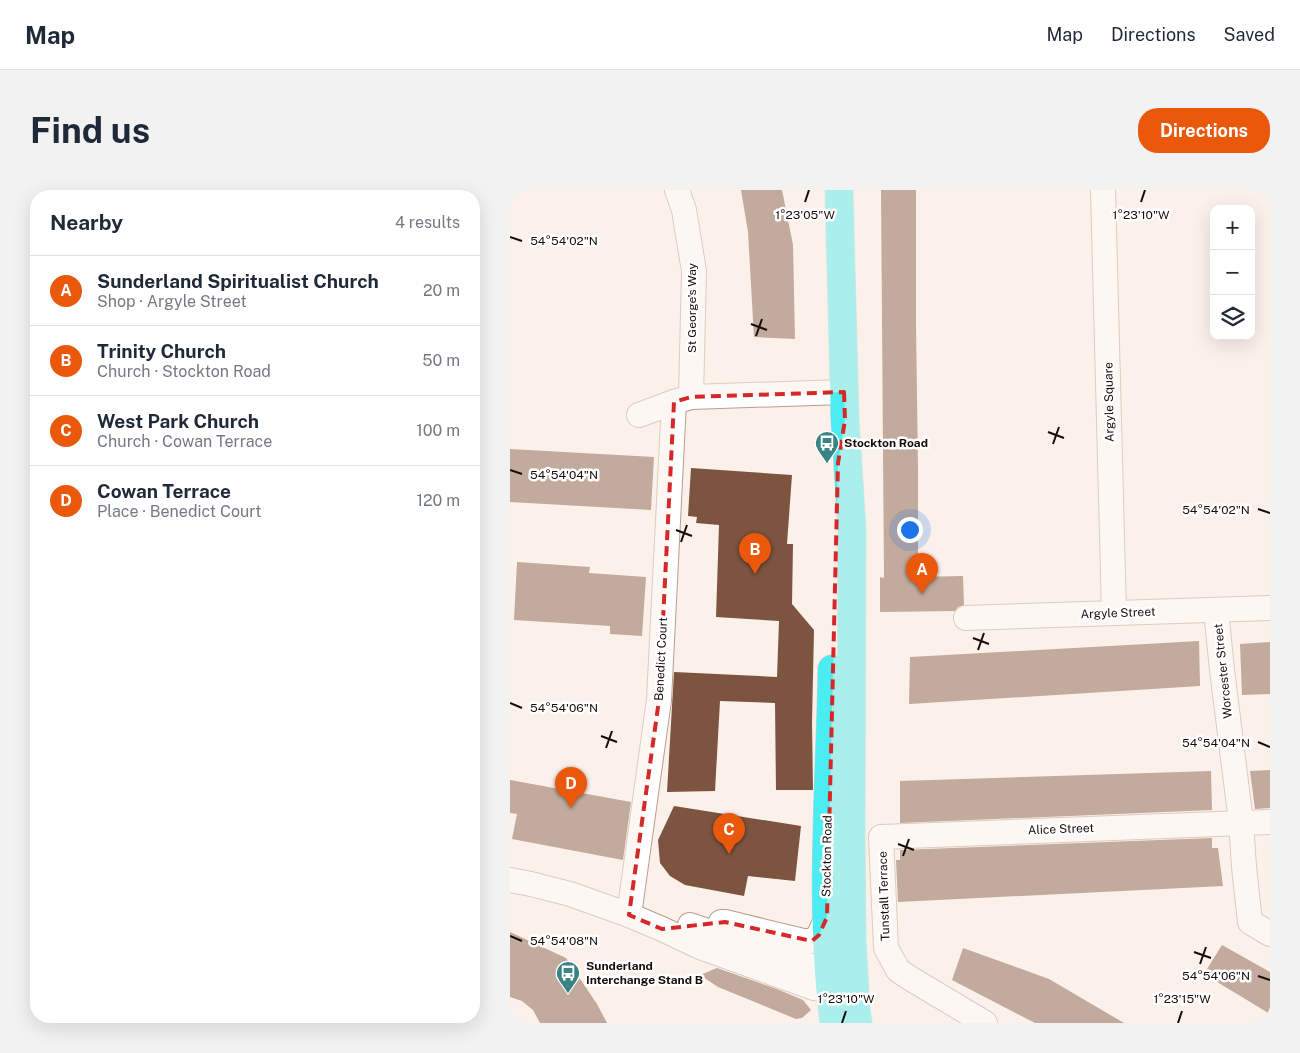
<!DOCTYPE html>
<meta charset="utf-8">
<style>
body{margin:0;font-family:"Public Sans",sans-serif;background:#f2f2f3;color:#1f2937}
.controls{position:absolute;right:15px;top:15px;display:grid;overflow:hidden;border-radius:10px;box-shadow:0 5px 20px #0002}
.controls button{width:45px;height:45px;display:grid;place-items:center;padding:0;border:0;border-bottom:1px solid #e0e1e3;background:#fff;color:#1f2937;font:25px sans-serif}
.you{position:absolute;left:399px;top:339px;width:18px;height:18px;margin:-12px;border:4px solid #fff;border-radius:50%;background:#1a73e8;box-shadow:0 0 0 8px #1a73e833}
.badge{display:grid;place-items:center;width:32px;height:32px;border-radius:50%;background:#ea580c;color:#fff;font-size:16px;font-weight:700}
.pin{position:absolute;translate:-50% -41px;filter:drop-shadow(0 1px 2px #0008)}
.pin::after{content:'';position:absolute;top:26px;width:18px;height:15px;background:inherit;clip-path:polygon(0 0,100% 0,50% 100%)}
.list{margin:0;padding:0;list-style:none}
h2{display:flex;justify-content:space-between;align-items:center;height:65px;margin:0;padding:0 20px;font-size:21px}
h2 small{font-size:16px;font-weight:400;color:#747a83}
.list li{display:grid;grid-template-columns:32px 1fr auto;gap:15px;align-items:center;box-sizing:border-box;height:70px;padding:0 20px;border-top:1px solid #e0e1e3}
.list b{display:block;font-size:19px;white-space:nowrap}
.list p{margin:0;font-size:16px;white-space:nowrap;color:#747a83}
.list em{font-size:16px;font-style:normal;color:#747a83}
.icon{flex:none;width:28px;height:28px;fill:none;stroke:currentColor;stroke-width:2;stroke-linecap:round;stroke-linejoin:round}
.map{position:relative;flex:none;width:760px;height:833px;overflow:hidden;border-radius:20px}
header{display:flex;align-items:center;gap:30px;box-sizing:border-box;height:70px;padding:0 25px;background:#fff;border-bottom:1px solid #e0e1e3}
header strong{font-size:24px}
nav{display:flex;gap:28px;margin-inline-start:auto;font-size:18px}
.intro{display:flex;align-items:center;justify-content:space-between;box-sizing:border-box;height:120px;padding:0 30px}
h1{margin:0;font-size:35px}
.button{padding:12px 22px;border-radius:20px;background:#ea580c;color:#fff;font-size:18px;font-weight:700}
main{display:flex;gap:30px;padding:0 30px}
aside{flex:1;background:#fff;border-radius:20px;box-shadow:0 5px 20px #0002}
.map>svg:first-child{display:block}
.building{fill:#7c543f}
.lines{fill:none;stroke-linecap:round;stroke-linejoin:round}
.minor-casing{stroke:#b99d8f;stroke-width:26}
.highway-casing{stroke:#d0cfce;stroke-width:29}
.minor{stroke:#fff;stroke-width:24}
.highway{stroke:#4bedf2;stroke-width:28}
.marked{fill:none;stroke:#d62828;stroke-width:4;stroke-dasharray:10 6;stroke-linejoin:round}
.ticks{fill:none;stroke:#160d08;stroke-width:2}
.labels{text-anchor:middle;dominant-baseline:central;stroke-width:5;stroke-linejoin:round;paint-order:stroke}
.street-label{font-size:12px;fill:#160d08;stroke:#fff}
.poi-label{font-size:12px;font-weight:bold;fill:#160d08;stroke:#fff;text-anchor:start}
.ticks-label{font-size:12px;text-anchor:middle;fill:#160d08;stroke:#fff;stroke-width:5;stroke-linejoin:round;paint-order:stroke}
</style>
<header>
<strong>Map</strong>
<nav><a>Map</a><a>Directions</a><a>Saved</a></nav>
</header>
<div class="intro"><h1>Find us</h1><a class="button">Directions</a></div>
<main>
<aside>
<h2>Nearby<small>4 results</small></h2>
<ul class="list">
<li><span class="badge">A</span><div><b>Sunderland Spiritualist Church</b><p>Shop · Argyle Street</p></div><em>20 m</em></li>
<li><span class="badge">B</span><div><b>Trinity Church</b><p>Church · Stockton Road</p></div><em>50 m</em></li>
<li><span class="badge">C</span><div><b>West Park Church</b><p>Church · Cowan Terrace</p></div><em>100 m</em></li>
<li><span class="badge">D</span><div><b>Cowan Terrace</b><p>Place · Benedict Court</p></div><em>120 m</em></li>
</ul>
</aside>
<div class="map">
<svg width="760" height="833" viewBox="0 0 760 833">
<rect width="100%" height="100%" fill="#fcf0ea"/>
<!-- building -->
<g class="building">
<path d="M 231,0 L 272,0 L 283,55 L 285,149 L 244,147 L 238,42 Z"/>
<path d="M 371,0 L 406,0 L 406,133 L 408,279 L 408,387 L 453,386 L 454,415 L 448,417 L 445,421 L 370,422 L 370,387 L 374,388 Z"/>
<path d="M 0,259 L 144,267 L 141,320 L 0,312 Z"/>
<path d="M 181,278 L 282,285 L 277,354 L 283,354 L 282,414 L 304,440 L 302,532 L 303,600 L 266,600 L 265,513 L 210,511 L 205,601 L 157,602 L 164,482 L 267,487 L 269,431 L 206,427 L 209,335 L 186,333 L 187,327 L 178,326 Z"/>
<path d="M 7,372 L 80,377 L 79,383 L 136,387 L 132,446 L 100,444 L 100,436 L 4,430 Z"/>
<path d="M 689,451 L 690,496 L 399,514 L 400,467 Z"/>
<path d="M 760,452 L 760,504 L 732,505 L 730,454 Z"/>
<path d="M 760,580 L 760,618 L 745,619 L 740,581 Z"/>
<path d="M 701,581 L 702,620 L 390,633 L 390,591 Z"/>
<path d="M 0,590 L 121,612 L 113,670 L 2,649 L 7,624 L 0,623 Z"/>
<path d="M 164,616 L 291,636 L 285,691 L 238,686 L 234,706 L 175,695 L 160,686 L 150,673 L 148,650 Z"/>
<path d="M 702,648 L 702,658 L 708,658 L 713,696 L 388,712 L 386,670 L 390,670 L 390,660 Z"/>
<path d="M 0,742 L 56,768 L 87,814 L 97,833 L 30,833 L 23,820 L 12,811 L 0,807 Z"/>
<path d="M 712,755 L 760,782 L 760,824 L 694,784 Z"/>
<path d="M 453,758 L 539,789 L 614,833 L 525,833 L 442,790 Z"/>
<path d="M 207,778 L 267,799 L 293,810 L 301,820 L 292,828 L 286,829 L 208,797 L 190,785 Z"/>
</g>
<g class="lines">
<!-- minor casing -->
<g class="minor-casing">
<g id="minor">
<path d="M 167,0 L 174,20 L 184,81 L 181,207"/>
<path d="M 593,0 L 604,423"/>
<path d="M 129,225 L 164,212 L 181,207 L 334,202"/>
<path d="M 706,420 L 712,480 L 731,632 L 734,677 L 740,732 L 760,744"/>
<path d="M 456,428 L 760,418"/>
<path d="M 0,690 L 21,694 L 60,704 L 119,725 L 152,739 L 190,757 L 304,798 C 312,799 323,800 329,795 C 330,794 334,788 334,787"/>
<path d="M 119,725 L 149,510 L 164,212"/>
<path d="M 211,732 L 215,732 L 293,751 L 302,751 L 309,745 L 317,727"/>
<path d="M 180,735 L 319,782 L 333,791"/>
<path d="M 475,833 L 398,787 L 388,780 L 376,758 L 371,647 L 760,632"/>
</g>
</g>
<!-- highway casing -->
<g class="highway-casing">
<g id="highway">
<path d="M 329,0 L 335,230 L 342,339 L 341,642 L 342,749 L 346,819 L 348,833"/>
<path d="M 322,479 C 320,596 309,716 324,833"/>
</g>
</g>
<!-- minor -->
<use href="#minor" class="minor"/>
<!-- highway -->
<use href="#highway" class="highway"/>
</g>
<!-- marked area -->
<path d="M0 0H760V833H0ZM 334,202 L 335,230 L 328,273 L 317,727 L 309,745 L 302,751 L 215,732 L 152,739 L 119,725 L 149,510 L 164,212 L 181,207 Z" fill="#fcf0ea" fill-opacity=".55" fill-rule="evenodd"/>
<path class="marked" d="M 334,202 L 335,230 L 328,273 L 317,727 L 309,745 L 302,751 L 215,732 L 152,739 L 119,725 L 149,510 L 164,212 L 181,207 Z"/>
<!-- ticks -->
<path class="ticks" d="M 295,12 L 299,0M 631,12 L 635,0M 0,47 L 12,51M 241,134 L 257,140M 246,146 L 252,129M 538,242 L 554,248M 543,254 L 549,237M 0,280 L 12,284M 748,319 L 760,323M 166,340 L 182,346M 171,352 L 177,335M 463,448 L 479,454M 468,460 L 474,443M 0,513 L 12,518M 91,546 L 107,552M 748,552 L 760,557M 96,558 L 102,541M 388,654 L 404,660M 393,666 L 399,649M 0,746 L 12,751M 684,762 L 701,768M 690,774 L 696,757M 748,786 L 760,790M 332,833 L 336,821M 668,833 L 672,821"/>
<!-- icons -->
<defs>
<g id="bus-pin" transform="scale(1.25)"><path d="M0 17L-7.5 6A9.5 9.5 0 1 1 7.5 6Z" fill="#3b8486" stroke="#fff"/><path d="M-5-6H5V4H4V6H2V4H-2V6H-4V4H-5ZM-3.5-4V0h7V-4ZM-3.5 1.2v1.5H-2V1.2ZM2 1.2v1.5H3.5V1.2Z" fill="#fff"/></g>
</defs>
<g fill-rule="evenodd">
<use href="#bus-pin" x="317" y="253"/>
<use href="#bus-pin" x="58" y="783"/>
</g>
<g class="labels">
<!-- street labels -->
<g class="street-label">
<text transform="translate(182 118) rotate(-90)">St George's Way</text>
<text transform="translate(599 212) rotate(-91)">Argyle Square</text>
<text transform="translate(608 423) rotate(-2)">Argyle Street</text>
<text transform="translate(151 469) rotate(-87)">Benedict Court</text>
<text transform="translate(713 481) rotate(-96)">Worcester Street</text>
<text transform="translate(551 639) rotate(-2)">Alice Street</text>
<text transform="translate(317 666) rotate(-89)">Stockton Road</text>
<text transform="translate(374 706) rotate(-92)">Tunstall Terrace</text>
</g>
<!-- poi labels -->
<g class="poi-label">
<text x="334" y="253">Stockton Road</text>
<text x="76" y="776">Sunderland<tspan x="76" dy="14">Interchange Stand B</tspan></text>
</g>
</g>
<g class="ticks-label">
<text x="295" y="29">1°23'05"W</text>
<text x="631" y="29">1°23'10"W</text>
<text x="54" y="55">54°54'02"N</text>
<text x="54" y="289">54°54'04"N</text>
<text x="706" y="324">54°54'02"N</text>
<text x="54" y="522">54°54'06"N</text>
<text x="706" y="557">54°54'04"N</text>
<text x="54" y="755">54°54'08"N</text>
<text x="706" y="790">54°54'06"N</text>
<text x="336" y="813">1°23'10"W</text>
<text x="672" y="813">1°23'15"W</text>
</g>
</svg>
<div class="controls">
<button>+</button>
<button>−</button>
<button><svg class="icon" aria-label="layers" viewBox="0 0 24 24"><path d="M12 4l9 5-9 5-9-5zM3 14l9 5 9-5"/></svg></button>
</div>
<div class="you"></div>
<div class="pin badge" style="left:412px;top:404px">A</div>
<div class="pin badge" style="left:245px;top:384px">B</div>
<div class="pin badge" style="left:219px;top:664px">C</div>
<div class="pin badge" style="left:61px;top:618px">D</div>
</div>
</main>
